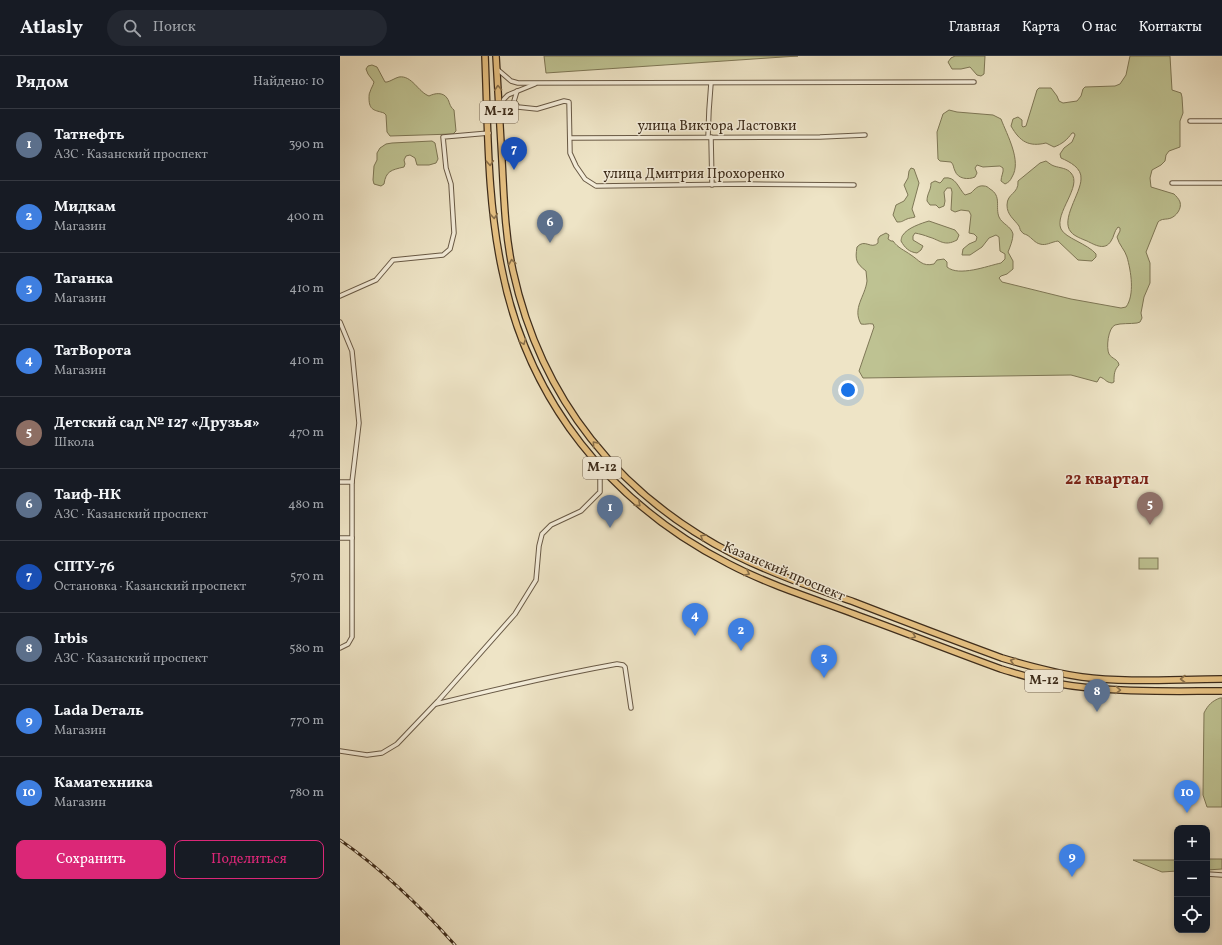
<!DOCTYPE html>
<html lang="ru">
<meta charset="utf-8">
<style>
body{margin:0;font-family:Vollkorn,serif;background:#242831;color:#f1f3f6}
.controls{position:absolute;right:12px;bottom:12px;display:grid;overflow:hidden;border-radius:8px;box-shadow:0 2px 6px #0003}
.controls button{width:36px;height:36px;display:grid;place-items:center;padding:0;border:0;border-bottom:1px solid #363941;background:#171b24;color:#f1f3f6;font:20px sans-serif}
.you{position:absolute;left:508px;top:334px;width:14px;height:14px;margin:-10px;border:3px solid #fff;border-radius:50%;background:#1a73e8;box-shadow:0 0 0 6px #1a73e833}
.badge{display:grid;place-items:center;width:26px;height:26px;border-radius:50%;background:#db2777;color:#fff;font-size:13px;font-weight:700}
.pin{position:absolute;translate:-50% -33px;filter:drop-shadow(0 1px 2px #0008)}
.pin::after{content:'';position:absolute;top:21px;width:14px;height:12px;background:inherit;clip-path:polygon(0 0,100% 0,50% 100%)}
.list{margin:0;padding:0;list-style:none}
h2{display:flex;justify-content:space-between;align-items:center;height:52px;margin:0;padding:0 16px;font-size:17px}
h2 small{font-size:13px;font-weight:400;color:#9ea1a6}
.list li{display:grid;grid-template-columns:26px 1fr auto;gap:12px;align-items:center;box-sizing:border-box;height:72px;padding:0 16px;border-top:1px solid #363941}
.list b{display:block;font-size:15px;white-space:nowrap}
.list p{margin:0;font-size:13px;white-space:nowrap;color:#9ea1a6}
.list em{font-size:13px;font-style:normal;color:#9ea1a6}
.actions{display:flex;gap:8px;padding:12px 16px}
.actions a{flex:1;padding:9px 0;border:1px solid #db2777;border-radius:8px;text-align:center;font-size:14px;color:#db2777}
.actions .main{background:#db2777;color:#fff}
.icon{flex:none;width:22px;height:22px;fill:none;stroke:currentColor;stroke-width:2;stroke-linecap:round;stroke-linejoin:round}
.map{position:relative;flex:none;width:882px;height:889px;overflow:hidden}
header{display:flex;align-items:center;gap:24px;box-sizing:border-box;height:56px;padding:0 20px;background:#171b24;border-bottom:1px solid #363941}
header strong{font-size:19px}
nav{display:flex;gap:22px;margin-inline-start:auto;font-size:14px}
.search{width:280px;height:36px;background:#242831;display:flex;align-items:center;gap:10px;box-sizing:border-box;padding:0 14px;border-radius:22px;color:#9ea1a6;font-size:15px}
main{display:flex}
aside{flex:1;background:#171b24}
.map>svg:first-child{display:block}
.green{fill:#bec292;stroke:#7e7756}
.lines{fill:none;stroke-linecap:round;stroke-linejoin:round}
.street-casing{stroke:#695a46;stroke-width:5.5}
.primary-casing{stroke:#3d2c1b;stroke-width:8}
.street{stroke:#f4edda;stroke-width:3.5}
.primary{stroke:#e7c283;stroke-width:5.5}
.rail-casing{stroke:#3d2c1b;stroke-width:3}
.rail{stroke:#f4edda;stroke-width:1.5;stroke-dasharray:4.5;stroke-linecap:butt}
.oneway{stroke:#8a704a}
.labels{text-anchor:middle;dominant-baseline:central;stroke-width:3;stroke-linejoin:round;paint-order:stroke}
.shield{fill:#f4edda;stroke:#746654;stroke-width:1}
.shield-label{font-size:13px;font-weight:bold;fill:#3d2c1b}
.street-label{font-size:14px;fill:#3d2c1b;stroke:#f4edda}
.quarter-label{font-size:16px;font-weight:bold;fill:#7a1f14;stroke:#f4edda}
</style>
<header>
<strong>Atlasly</strong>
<div class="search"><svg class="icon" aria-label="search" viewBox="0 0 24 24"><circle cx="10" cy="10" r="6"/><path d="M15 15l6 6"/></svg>Поиск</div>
<nav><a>Главная</a><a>Карта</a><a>О нас</a><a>Контакты</a></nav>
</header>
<main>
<aside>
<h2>Рядом<small>Найдено: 10</small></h2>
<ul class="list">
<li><span class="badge" style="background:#5c6f8a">1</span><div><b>Татнефть</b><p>АЗС · Казанский проспект</p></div><em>390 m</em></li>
<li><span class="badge" style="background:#3f7fe0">2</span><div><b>Мидкам</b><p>Магазин</p></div><em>400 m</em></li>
<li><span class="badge" style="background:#3f7fe0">3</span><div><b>Таганка</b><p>Магазин</p></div><em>410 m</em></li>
<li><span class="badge" style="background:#3f7fe0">4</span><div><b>ТатВорота</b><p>Магазин</p></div><em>410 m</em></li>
<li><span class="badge" style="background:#8d6e63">5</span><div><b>Детский сад № 127 «Друзья»</b><p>Школа</p></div><em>470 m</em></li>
<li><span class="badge" style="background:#5c6f8a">6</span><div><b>Таиф-НК</b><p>АЗС · Казанский проспект</p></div><em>480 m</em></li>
<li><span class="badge" style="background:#1a4fb4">7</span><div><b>СПТУ-76</b><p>Остановка · Казанский проспект</p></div><em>570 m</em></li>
<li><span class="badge" style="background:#5c6f8a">8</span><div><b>Irbis</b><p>АЗС · Казанский проспект</p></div><em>580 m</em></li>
<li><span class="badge" style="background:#3f7fe0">9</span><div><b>Lada Dеталь</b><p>Магазин</p></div><em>770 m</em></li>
<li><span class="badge" style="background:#3f7fe0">10</span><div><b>Каматехника</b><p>Магазин</p></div><em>780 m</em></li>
</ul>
<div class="actions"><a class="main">Сохранить</a><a>Поделиться</a></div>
</aside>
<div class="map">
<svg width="882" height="889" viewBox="0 0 882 889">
<rect width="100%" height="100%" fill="#eee4c6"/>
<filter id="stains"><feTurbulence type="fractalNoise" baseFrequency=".005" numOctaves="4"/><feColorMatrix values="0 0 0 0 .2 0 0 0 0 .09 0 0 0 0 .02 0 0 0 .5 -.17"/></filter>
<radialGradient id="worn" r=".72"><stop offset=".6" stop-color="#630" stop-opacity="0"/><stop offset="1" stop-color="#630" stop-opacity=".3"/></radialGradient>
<!-- green -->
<g class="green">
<path d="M 204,0 L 458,0 L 206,17 Z"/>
<path d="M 615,0 L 645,0 L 644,18 L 641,20 L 637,19 L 630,11 L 621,13 L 612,13 L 608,6 L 611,2 Z"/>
<path d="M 790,0 L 830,0 L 832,34 L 841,37 L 842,41 L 843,57 L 840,65 L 840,91 L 829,95 L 826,99 L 825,105 L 821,109 L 812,114 L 810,122 L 811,131 L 834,138 C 836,140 839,143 840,146 C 842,153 836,160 831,162 C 826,164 822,162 818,166 L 806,196 L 810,207 L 810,227 L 804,241 L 801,257 L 802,262 L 800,266 L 797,267 C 790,268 781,267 775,269 C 768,272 766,292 769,298 C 772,303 778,303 779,309 C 774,314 774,319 774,326 L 772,327 C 765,326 766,323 760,321 L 757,326 L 731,319 L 523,322 L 519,315 L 534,271 L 533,268 C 528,267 526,269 521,268 C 512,252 525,241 527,225 C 527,222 526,218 526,215 C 516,207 515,204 517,191 C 525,182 531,194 538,187 L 538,183 L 540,180 L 546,177 L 549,179 L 548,183 L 551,185 L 553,185 C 558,192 564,194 571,199 C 579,204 582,211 594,208 L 597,204 L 604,203 L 607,206 L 607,211 C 619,221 647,210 661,207 L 665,203 L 665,198 L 660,195 L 659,181 L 656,179 L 649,182 L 642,191 L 630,199 L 622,199 L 623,193 L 629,188 L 636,185 L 637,181 L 634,178 L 629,177 L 631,159 L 629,155 L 621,154 L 615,156 L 611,154 L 612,136 L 611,132 L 607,132 L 604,136 L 605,145 L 604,150 L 599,152 L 596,149 L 590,149 L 587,145 C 587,137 591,135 591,127 L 595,125 L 600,127 L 602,125 L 604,122 C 616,120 618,132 625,139 L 631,137 C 635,133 638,129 644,130 C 646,130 648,131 650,133 C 662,140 655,151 659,161 C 662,168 671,170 673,178 C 673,184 670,191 668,196 L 673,205 L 673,213 L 667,218 L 661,220 L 659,222 L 662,226 L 731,243 L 781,252 L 786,251 C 795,239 791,215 787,201 C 785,194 779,189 777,181 L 780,175 L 780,172 L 778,171 C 774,175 774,181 771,185 C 765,195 755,189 747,185 C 742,183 734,180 731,176 C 720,164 741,137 741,123 C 742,112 730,106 721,102 L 720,98 L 724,92 L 732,86 L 735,79 L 734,77 L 732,77 C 727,84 722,88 714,91 L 706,87 C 689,91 680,86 671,70 L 673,63 L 678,61 L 682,64 L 682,70 L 683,71 L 686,70 L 697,34 L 699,32 L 711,32 L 717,40 L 719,45 L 723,47 L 737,45 L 741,40 L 743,33 L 745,31 L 775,30 L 780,28 L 786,19 Z"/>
<path d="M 32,9 L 37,11 L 45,26 L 47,26 C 51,25 55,22 59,21 C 72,19 78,36 89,40 C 95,37 103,36 107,42 C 110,46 109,50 114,54 L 116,75 L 113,78 L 50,80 L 47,76 L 46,59 L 44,57 C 35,54 29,55 29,42 C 29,41 29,37 30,36 C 31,32 33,30 34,26 L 28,18 L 26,13 L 28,10 Z"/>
<path d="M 609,54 L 617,56 L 653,59 L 661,63 C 667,79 682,105 672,121 C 670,125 669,126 665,128 L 661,125 C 661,120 664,116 663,112 L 660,110 L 643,111 L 637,109 L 635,112 L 637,117 L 635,121 C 628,124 618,123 615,115 C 613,111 614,109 611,106 L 600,105 L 598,103 L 597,76 L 603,58 Z"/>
<path d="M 92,85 L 95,87 L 98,103 L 96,107 L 89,109 L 77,109 L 75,102 L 70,99 L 66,100 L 64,104 L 65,108 L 64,111 C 51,114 46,115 44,128 L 41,130 L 34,128 L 33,124 L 34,110 L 37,104 L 37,97 L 40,92 L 46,88 L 52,87 Z"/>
<path d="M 706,105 C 709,107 711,109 714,110 C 720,112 727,112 731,117 C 743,130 714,157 721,173 C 725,182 748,188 756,198 L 756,201 L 752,205 L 738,204 L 718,185 C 711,186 706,190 700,188 C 695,187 692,182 687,179 C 685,178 683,178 682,176 C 680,175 680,172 679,170 C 674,163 667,159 667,149 C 667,137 679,138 678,125 L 700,107 Z"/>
<path d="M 571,112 L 574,113 L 579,127 L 572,153 L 575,161 C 572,162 569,162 567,163 C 562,165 563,166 557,166 L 553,159 L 556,149 L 564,145 L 568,139 L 564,129 L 568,122 L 569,115 Z"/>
<path d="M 589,165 L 615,174 L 619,179 L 617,184 C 604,191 600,184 589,181 C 584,179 580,178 575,177 L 573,180 L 573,184 L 583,190 L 581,194 L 577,197 C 569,196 565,192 561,185 C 561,184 562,179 563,179 C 567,172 582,167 589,165 Z"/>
<rect x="799" y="502" width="19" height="11"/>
<path d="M 880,642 L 882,642 L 882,751 L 867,751 L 863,739 L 864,657 C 868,649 872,645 880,642 Z"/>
<path d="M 867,803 L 882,803 L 882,813 L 867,814 Z"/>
<path d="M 793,804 L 837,804 L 837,815 L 822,816 Z"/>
</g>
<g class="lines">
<!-- street casing -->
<g class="street-casing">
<g id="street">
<path d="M 157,13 L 171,25 L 178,27 L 634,26"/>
<path d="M 177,35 L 174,45 L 178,51 L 197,53 L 224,45 L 229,46 L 230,97 L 236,110 L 245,123 L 256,130 L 406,128 L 514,129"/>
<path d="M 160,53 L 164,43 L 168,39 L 195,28"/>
<path d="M 850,65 L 882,65"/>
<path d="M 368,81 L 369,54 L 371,27"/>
<path d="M 371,81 L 372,129"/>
<path d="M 230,82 L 480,81 L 525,79"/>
<path d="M 832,127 L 882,127"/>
<path d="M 0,240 L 36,224 L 53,204 L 103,199 L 110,193 L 114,177 L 111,128 L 106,112 L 103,81 L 149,77"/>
<path d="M 0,266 L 12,295 L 19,367 L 12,426 L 12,581 L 8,588 L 0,592"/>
<path d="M 0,426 L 12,426"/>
<path d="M 0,482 L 12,482"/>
<path d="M 96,648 C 156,633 216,619 277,608 L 283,609 L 285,611 L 291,652"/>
<path d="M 0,695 L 27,699 L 42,697 L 57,688 L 98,645 L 175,558 L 196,524 L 199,490 L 202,478 L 211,469 L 241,455 L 260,436 L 260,411"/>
<path d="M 867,818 L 882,819"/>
</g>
</g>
<!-- primary casing -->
<g class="primary-casing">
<g id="primary">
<path d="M 145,0 C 148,71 147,144 162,214 C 188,345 271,448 389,508 C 431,530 478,544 522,561 C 569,578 614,596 661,613 C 678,618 696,624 714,627 C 769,637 826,635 882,635"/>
<path d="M 156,0 C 158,35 160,70 162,105 C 164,142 165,179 173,215 C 201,343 279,440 395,499 C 433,518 474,532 514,546 C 563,565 613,584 662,602 C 689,610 715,617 742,621 C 787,627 836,623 882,623"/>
</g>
</g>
<!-- street -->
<use href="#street" class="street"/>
<!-- primary -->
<use href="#primary" class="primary"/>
<!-- rail casing -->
<g class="rail-casing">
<path id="rail" d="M 0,784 C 43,814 80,850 115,889"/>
</g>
<!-- rail -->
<use href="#rail" class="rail"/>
</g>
<!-- one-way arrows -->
<defs><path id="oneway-chevron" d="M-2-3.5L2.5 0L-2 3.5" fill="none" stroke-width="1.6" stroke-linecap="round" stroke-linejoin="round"/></defs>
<g class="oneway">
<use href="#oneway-chevron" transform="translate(158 32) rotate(-93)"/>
<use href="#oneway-chevron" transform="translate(150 107) rotate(87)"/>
<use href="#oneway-chevron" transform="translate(154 160) rotate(85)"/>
<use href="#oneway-chevron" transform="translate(172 206) rotate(-100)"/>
<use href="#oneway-chevron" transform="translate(183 286) rotate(69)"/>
<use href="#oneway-chevron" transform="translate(255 388) rotate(-130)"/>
<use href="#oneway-chevron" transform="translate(298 448) rotate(42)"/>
<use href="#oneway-chevron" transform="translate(363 481) rotate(-149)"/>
<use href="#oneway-chevron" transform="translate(407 517) rotate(24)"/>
<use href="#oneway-chevron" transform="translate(573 580) rotate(21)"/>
<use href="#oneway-chevron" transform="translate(673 605) rotate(-163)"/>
<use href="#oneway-chevron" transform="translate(843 623) rotate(180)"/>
<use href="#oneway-chevron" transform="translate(778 634) rotate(2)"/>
</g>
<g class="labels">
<!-- shield labels -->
<g class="shield">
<rect x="140" y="45" width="38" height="22" rx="3"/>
<rect x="243" y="401" width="38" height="22" rx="3"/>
<rect x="685" y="614" width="38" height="22" rx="3"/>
</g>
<g class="shield-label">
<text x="159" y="56">М-12</text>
<text x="262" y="412">М-12</text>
<text x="704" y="625">М-12</text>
</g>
<!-- street labels -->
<g class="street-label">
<text x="377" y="70">улица Виктора Ластовки</text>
<text x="354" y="118">улица Дмитрия Прохоренко</text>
<text transform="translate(444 516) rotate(23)">Казанский проспект</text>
</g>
<!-- quarter labels -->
<g class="quarter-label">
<text x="767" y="424">22 квартал</text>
</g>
</g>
<rect width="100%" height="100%" filter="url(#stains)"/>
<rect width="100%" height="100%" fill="url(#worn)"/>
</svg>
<div class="controls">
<button>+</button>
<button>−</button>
<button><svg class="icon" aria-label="locate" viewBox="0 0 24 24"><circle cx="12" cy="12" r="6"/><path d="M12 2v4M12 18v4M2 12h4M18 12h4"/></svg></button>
</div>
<div class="you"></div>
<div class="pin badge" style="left:270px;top:472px;background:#5c6f8a">1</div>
<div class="pin badge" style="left:401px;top:595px;background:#3f7fe0">2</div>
<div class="pin badge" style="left:484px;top:622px;background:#3f7fe0">3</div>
<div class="pin badge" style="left:355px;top:580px;background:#3f7fe0">4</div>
<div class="pin badge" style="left:810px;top:469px;background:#8d6e63">5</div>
<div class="pin badge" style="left:210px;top:187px;background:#5c6f8a">6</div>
<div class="pin badge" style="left:174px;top:114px;background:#1a4fb4">7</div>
<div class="pin badge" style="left:757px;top:656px;background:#5c6f8a">8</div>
<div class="pin badge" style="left:732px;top:821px;background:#3f7fe0">9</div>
<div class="pin badge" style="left:847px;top:757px;background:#3f7fe0">10</div>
</div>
</main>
